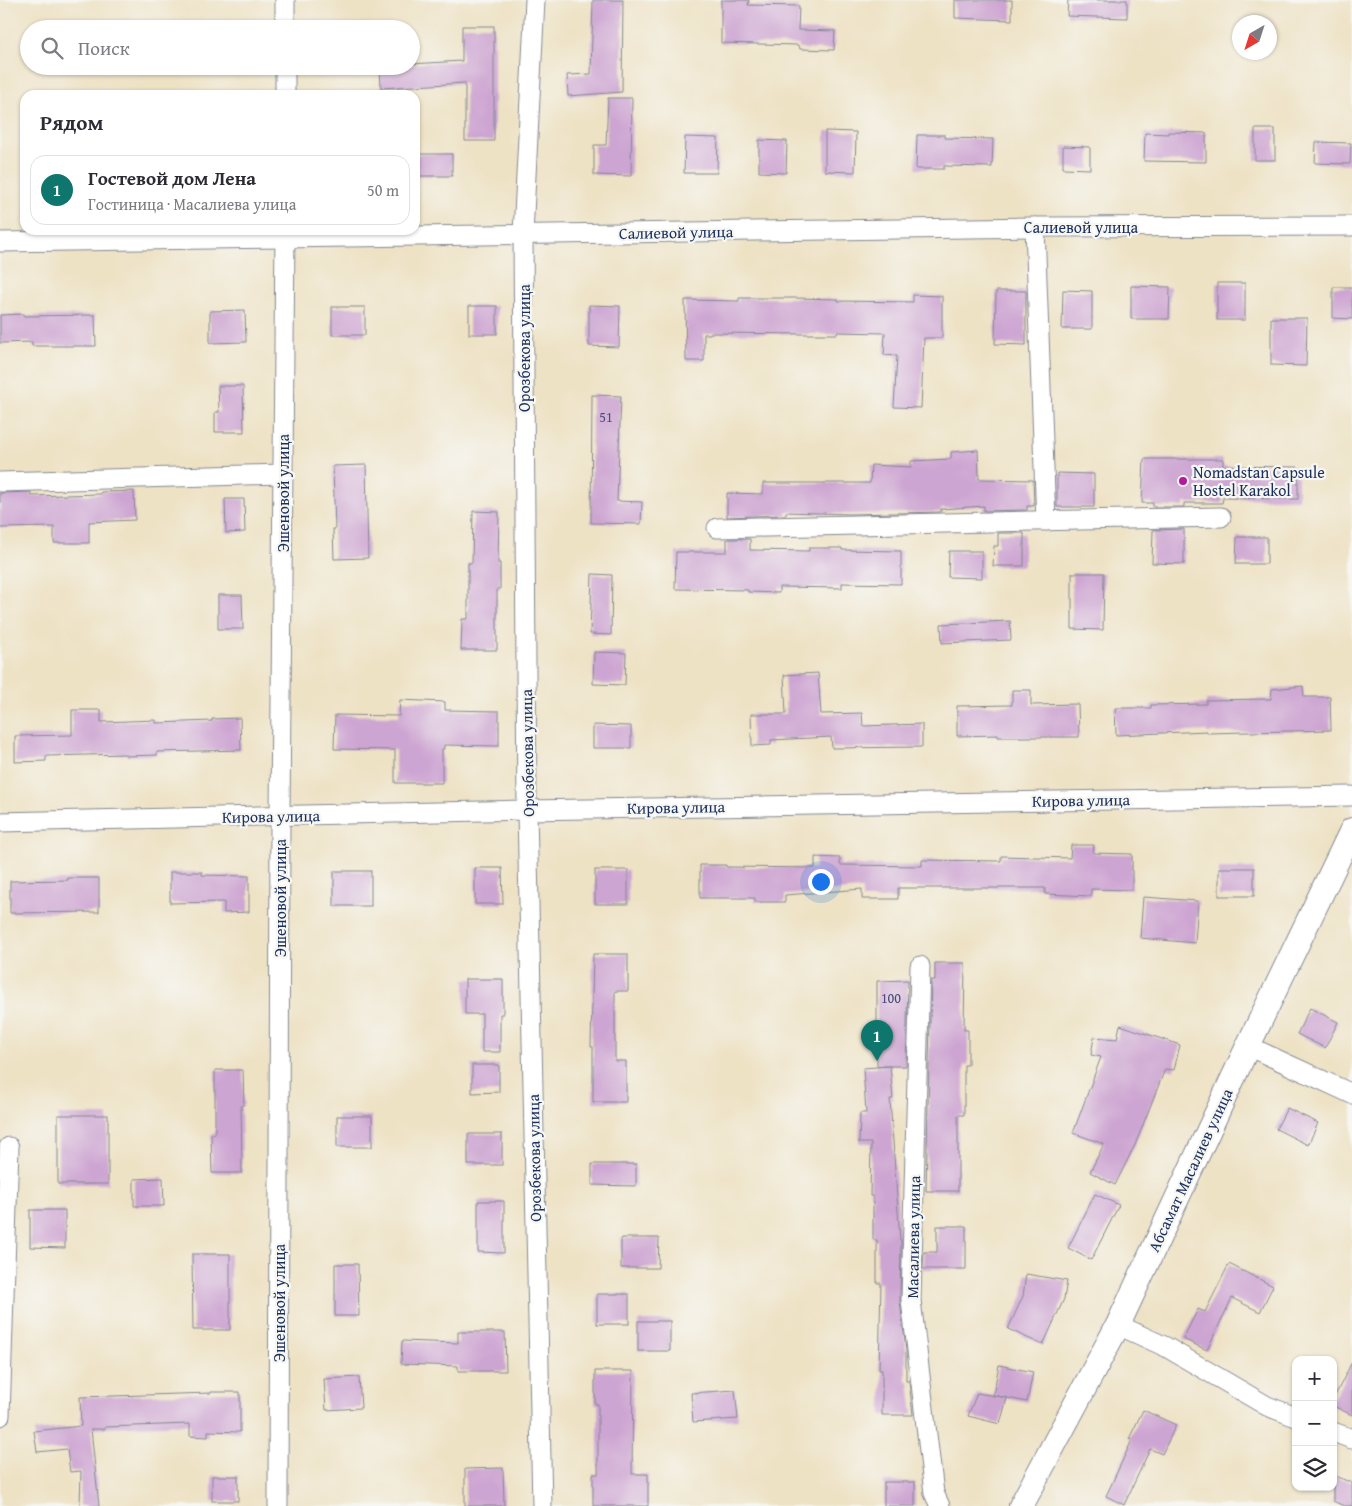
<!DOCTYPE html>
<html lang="ru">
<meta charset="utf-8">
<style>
body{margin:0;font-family:"Gentium Book Plus",serif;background:#f2f2f3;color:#2b2b33}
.controls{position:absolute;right:15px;bottom:15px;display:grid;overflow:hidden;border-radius:10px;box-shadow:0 1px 4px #0004}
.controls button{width:45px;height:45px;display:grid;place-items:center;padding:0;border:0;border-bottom:1px solid #e1e1e2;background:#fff;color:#2b2b33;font:25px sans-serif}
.compass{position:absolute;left:1232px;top:15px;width:45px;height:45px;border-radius:50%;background:#fff;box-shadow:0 1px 4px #0004;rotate:219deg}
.you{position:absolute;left:820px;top:881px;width:18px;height:18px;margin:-12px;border:4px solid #fff;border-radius:50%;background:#1a73e8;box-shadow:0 0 0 8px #1a73e833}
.badge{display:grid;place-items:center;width:32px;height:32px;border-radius:50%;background:#0f766e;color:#fff;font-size:16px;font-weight:700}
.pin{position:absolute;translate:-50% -41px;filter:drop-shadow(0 1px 2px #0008)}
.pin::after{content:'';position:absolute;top:26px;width:18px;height:15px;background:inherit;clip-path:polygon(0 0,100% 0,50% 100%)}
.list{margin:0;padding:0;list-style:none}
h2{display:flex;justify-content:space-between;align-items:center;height:65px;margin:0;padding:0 20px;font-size:21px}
h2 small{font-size:16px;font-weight:400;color:#7c7c81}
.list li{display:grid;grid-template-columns:32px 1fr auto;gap:15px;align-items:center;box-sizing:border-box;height:70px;margin:0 10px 10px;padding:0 10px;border:1px solid #e1e1e2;border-radius:15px}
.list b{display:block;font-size:19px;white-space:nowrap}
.list p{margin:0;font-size:16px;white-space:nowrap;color:#7c7c81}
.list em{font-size:16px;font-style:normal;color:#7c7c81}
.icon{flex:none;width:28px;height:28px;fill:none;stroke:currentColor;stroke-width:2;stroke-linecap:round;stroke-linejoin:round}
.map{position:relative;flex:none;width:1352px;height:1506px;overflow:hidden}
.search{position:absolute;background:#fff;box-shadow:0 1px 4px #0004;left:20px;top:20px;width:400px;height:55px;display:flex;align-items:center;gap:12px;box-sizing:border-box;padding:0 18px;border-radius:28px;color:#7c7c81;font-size:19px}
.panel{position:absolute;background:#fff;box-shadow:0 1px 4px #0004;left:20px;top:90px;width:400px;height:145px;border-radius:15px}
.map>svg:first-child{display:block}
.building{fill:#cda5d2}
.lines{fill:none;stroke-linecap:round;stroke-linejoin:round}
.minor-casing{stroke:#848892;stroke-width:21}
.tertiary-casing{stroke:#848892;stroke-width:26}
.minor{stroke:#fff;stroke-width:19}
.tertiary{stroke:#fff;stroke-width:24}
.poi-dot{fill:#b5179e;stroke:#f6f6f2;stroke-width:2}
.labels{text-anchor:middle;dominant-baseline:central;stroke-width:4.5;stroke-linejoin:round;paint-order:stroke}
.number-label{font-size:14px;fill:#484c7b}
.street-label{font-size:16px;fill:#1b2f5e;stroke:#f6f6f2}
.poi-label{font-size:16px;fill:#1b2f5e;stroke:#f6f6f2;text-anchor:start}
</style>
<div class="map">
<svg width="1352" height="1506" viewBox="0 0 1352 1506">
<rect width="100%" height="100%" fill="#f6f6f2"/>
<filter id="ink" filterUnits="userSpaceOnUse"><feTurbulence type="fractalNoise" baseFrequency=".02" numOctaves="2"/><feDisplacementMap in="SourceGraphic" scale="10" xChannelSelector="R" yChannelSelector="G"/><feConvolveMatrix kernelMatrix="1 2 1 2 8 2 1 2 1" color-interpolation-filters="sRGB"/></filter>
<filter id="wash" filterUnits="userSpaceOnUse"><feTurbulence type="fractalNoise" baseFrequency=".0096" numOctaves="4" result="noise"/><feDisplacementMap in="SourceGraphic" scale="20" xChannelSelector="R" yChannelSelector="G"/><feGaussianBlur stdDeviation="1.12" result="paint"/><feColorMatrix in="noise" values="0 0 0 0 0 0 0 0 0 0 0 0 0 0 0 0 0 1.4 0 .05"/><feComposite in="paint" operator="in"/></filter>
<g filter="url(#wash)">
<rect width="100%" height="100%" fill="#eee2c5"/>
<g id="blocks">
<!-- building -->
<g class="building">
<path d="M 593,0 L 623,0 L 622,92 L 568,96 L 567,75 L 591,74 Z"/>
<path d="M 721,0 L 749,0 L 748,5 L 799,6 L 798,30 L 835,31 L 834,50 L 800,49 L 798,45 L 721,43 Z"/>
<path d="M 955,0 L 1012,0 L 1012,20 L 955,18 Z"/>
<path d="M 1068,0 L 1127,0 L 1127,18 L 1067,16 Z"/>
<path d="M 462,26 L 494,26 L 494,141 L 465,141 L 465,83 L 381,88 L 380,66 L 411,66 L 411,64 L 462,61 Z"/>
<path d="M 608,98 L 632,98 L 631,176 L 594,175 L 594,145 L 606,145 Z"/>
<rect x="1255" y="129" width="20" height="31"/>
<path d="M 825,131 L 856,132 L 855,172 L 825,171 Z"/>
<path d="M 1168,132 L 1206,133 L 1206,162 L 1144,161 L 1145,133 L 1168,134 Z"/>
<path d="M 917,135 L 945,135 L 945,138 L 993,139 L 992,167 L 944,166 L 944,169 L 916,169 Z"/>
<path d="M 685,137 L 718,138 L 717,173 L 684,173 Z"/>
<path d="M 759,140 L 787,141 L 786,173 L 759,172 Z"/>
<path d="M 1316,142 L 1351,143 L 1350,164 L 1315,163 Z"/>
<path d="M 1063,146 L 1090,147 L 1090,169 L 1063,168 Z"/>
<rect x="416" y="154" width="36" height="22"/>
<rect x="1217" y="283" width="28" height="37"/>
<path d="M 1131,286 L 1170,287 L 1169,319 L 1131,319 Z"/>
<path d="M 1333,287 L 1352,287 L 1352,319 L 1333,318 Z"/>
<path d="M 1063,290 L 1092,291 L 1092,329 L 1062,329 Z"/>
<path d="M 996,291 L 1026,291 L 1026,345 L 995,344 Z"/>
<path d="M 913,295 L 942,296 L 942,338 L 924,338 L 921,408 L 894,407 L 897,356 L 884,355 L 885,333 L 837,332 L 837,334 L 805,334 L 710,333 L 710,334 L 704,334 L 704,361 L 686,361 L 685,300 L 739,301 L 739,298 L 794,298 L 838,299 L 838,301 L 913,302 Z"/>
<path d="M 589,305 L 620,306 L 619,347 L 589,346 Z"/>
<rect x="469" y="306" width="28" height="28"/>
<rect x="332" y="307" width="33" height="28"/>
<path d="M 245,310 L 246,342 L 210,343 L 210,311 Z"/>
<path d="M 23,314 L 23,316 L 95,315 L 96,346 L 32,346 L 32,342 L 0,343 L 0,315 Z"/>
<path d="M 1271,318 L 1307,318 L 1306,366 L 1271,365 Z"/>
<path d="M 218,386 L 243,386 L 244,432 L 215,432 L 215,412 L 219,412 Z"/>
<path d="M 592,395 L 621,396 L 617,501 L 642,502 L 641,524 L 591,523 Z"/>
<path d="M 978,450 L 979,479 L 1033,480 L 1034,506 L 1027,506 L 1027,510 L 984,511 L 984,506 L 941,509 L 941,512 L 850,514 L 786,512 L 786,515 L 727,517 L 727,493 L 763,494 L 763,483 L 870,483 L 871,465 L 911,467 L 911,461 L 951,459 L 951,452 Z"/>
<path d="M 1144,459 L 1223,459 L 1223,466 L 1298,467 L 1298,499 L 1223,498 L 1222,503 L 1184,503 L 1184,507 L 1153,507 L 1153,503 L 1142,503 Z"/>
<path d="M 366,465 L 368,558 L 334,559 L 333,529 L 335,529 L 333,466 Z"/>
<path d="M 1057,473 L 1094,474 L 1094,507 L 1057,507 Z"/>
<path d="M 134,491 L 135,520 L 89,522 L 89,543 L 54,543 L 54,527 L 0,528 L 0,493 L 31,492 L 31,496 L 101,494 L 101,492 Z"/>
<path d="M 225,499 L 244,499 L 245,532 L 226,533 Z"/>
<path d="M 473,511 L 499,512 L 498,563 L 500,563 L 500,589 L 497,589 L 497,650 L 461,650 L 462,619 L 468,619 L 468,563 L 472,563 Z"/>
<path d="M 1184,529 L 1184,564 L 1152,563 L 1153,530 Z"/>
<path d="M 998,533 L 1024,533 L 1024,566 L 993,566 L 994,546 L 998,546 Z"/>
<path d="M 1237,537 L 1267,537 L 1267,564 L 1236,564 Z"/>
<path d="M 727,539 L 750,539 L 750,550 L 809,551 L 809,548 L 842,548 L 842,550 L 901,551 L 901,584 L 842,583 L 842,588 L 779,587 L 779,593 L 748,592 L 748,590 L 675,589 L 676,552 L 727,552 Z"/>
<path d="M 949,551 L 982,551 L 982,578 L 948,577 Z"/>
<path d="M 1072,573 L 1104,573 L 1103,630 L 1072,629 Z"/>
<path d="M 592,574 L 612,575 L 611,635 L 590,634 Z"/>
<path d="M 218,595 L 242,595 L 243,629 L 218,629 Z"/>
<path d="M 1010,621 L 1011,640 L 942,643 L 941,624 Z"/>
<path d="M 594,652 L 626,653 L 625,685 L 593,684 Z"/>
<path d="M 818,673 L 821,714 L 862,713 L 863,726 L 922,724 L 922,747 L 832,748 L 831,737 L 771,740 L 771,745 L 752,746 L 751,714 L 786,714 L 784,675 Z"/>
<path d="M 1303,686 L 1304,697 L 1330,697 L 1331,730 L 1207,733 L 1207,731 L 1116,735 L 1115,708 L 1151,708 L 1151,705 L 1206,704 L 1206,700 L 1271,699 L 1272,689 Z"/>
<path d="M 1012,690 L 1031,690 L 1031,705 L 1078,704 L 1079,737 L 998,737 L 998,735 L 957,736 L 957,706 L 1012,705 Z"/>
<path d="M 400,700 L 445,702 L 445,710 L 499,711 L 499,746 L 444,745 L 444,749 L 442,749 L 442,783 L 395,783 L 395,750 L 334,749 L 335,715 L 399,716 Z"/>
<path d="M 72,710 L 101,710 L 101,722 L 156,720 L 156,723 L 212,721 L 212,719 L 240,718 L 241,750 L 157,752 L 157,755 L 126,756 L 126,754 L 46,756 L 46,761 L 15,762 L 15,736 L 72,735 Z"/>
<path d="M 593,725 L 631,726 L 631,748 L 593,748 Z"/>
<path d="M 1071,845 L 1094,845 L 1093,853 L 1132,854 L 1132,890 L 1091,889 L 1091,896 L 1045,894 L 1045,888 L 898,888 L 898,899 L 862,899 L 862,889 L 785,895 L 785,902 L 755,902 L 755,898 L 700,898 L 700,865 L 726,865 L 726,867 L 815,868 L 815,857 L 840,858 L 840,865 L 922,866 L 922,860 L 1001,861 L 1001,856 L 1070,858 Z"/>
<path d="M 475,868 L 502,868 L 503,904 L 475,904 Z"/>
<rect x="1219" y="868" width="35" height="28"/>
<rect x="595" y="870" width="33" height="34"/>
<rect x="334" y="871" width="37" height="35"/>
<path d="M 170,872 L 202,872 L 202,875 L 249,876 L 249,912 L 224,913 L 224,902 L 170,903 Z"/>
<path d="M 68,878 L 99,878 L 99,912 L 10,913 L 10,881 L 68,880 Z"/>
<path d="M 1143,897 L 1198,901 L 1195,943 L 1140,938 Z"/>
<path d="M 593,954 L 628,954 L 628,991 L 615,991 L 615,1061 L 626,1061 L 626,1102 L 593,1102 L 593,1047 L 591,1047 Z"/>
<path d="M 935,963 L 965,963 L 964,1030 L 968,1030 L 968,1065 L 964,1065 L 964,1115 L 958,1115 L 958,1191 L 926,1191 L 931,980 L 935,980 Z"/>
<path d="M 465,979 L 503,979 L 503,1014 L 500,1014 L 500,1052 L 482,1052 L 482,1014 L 465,1014 Z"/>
<path d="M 908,980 L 906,1066 L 877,1066 L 877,981 Z"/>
<path d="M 1310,1008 L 1338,1022 L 1325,1048 L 1297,1034 Z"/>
<path d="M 1120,1025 L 1180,1045 L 1174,1070 L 1165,1069 L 1135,1145 L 1115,1185 L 1090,1172 L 1104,1144 L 1073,1133 L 1101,1057 L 1091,1055 L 1094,1037 L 1117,1039 Z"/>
<path d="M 472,1065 L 499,1065 L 499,1092 L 472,1093 Z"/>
<path d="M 890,1066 L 893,1099 L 890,1099 L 900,1240 L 901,1240 L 900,1301 L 906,1350 L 906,1381 L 909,1381 L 913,1415 L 882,1415 L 882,1370 L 879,1370 L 881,1283 L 877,1283 L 877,1240 L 873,1240 L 873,1196 L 870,1196 L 871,1143 L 859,1143 L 860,1113 L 866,1113 L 863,1068 Z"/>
<path d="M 215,1070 L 243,1070 L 244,1105 L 241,1105 L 242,1173 L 212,1173 L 211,1134 L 215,1134 Z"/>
<path d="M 1287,1108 L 1318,1123 L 1308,1145 L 1276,1129 Z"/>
<rect x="58" y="1115" width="50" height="69"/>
<rect x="337" y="1116" width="35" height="31"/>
<rect x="468" y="1134" width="34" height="31"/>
<path d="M 592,1164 L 636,1164 L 636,1186 L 592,1185 Z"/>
<path d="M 163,1178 L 164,1206 L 134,1206 L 134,1179 Z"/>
<path d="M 1095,1194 L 1119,1205 L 1091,1260 L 1068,1248 Z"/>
<path d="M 478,1201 L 504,1201 L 504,1253 L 478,1252 Z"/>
<path d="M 30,1210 L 65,1210 L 65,1248 L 30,1247 Z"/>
<path d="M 937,1226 L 966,1226 L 966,1269 L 923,1269 L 924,1252 L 937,1252 Z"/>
<path d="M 621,1238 L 659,1238 L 658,1268 L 621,1268 Z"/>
<path d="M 192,1254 L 230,1254 L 230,1330 L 193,1330 Z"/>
<path d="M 335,1264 L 358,1264 L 359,1316 L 335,1316 Z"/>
<path d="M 1229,1264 L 1273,1286 L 1260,1312 L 1232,1298 L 1207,1350 L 1183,1339 L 1198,1309 L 1205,1312 Z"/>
<path d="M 1026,1274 L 1067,1281 L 1064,1299 L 1043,1345 L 1008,1329 L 1023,1296 Z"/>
<rect x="597" y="1294" width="32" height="30"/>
<rect x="638" y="1321" width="32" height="30"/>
<path d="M 458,1332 L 505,1332 L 506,1371 L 458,1371 L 458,1366 L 401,1364 L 402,1341 L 458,1343 Z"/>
<path d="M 1352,1362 L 1352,1415 L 1333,1406 L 1333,1400 Z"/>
<path d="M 999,1365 L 1033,1372 L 1027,1402 L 993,1395 Z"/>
<path d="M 595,1371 L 633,1371 L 632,1474 L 648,1474 L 648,1506 L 593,1506 L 593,1474 L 598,1474 L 598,1404 L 595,1404 Z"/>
<path d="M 359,1377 L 361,1408 L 326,1410 L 324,1379 Z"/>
<path d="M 735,1390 L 738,1419 L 693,1422 L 691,1393 Z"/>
<path d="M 211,1392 L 240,1392 L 240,1432 L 208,1431 L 208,1437 L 190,1436 L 190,1424 L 105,1427 L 105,1429 L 91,1429 L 99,1506 L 80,1506 L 81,1471 L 70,1472 L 67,1449 L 37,1452 L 34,1431 L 81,1426 L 80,1397 L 211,1393 Z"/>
<path d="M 977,1393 L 1007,1398 L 1000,1424 L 968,1416 Z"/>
<path d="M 1143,1410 L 1176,1425 L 1162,1454 L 1150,1449 L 1124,1505 L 1106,1496 L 1132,1440 L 1129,1439 Z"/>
<path d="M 503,1468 L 504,1506 L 465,1506 L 465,1469 Z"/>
<path d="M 1333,1475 L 1352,1483 L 1352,1506 L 1344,1506 L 1333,1501 Z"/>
<rect x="212" y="1476" width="26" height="25"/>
<rect x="884" y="1482" width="31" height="24"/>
</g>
</g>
</g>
<g filter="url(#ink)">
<use href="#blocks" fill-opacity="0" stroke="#848892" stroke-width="1"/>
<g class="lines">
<!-- minor casing -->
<g class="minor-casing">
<g id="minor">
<path d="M 535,0 L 523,234 L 527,810 L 542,1506"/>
<path d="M 285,29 L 285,0"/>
<path d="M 285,95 L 285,66"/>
<path d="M 1035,227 L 1046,521"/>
<path d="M 0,242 L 1035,227 L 1352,226"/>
<path d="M 0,482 L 283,474"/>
<path d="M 717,528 L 1221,517"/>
<path d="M 0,822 L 527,810 L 1352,796"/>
<path d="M 920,966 L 911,1300 L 934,1493 L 940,1506"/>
<path d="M 1248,1046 L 1352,1094"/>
<path d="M 1118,1325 L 1166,1347 L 1267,1406 L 1296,1417"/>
<path d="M 0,1416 L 9,1147"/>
<path d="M 1333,1432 L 1352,1439"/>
<path d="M 278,1506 L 280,816 L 285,230"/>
</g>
</g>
<!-- tertiary casing -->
<g class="tertiary-casing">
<path id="tertiary" d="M 1021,1506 L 1118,1325 L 1248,1046 L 1352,830"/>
</g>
<!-- minor -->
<use href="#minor" class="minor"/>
<!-- tertiary -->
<use href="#tertiary" class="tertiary"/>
</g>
</g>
<!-- markers -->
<circle class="poi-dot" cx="1183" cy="481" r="5"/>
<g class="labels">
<!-- number labels -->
<g class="number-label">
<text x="606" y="417">51</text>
<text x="891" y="998">100</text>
</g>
<!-- street labels -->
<g class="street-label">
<text x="1081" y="227">Салиевой улица</text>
<text transform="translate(676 232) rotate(-1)">Салиевой улица</text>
<text transform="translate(524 348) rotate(-90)">Орозбекова улица</text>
<text transform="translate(283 493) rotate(-90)">Эшеновой улица</text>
<text transform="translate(527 753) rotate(-91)">Орозбекова улица</text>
<text transform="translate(1081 800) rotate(-1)">Кирова улица</text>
<text transform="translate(676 807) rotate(-1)">Кирова улица</text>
<text transform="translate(271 816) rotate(-1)">Кирова улица</text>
<text transform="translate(280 898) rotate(-90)">Эшеновой улица</text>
<text transform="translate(534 1158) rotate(-91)">Орозбекова улица</text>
<text transform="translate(1190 1170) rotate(-65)">Абсамат Масалиев улица</text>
<text transform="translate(913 1237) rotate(-89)">Масалиева улица</text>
<text transform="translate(279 1303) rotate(-90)">Эшеновой улица</text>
</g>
<!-- poi labels -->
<g class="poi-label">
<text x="1193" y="472">Nomadstan Capsule<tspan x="1193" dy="18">Hostel Karakol</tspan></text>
</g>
</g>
</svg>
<div class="controls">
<button>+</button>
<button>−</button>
<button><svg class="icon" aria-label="layers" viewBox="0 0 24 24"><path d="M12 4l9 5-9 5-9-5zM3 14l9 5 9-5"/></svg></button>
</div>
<svg class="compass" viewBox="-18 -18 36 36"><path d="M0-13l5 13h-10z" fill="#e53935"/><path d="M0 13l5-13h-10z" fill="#7c7c81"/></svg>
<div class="you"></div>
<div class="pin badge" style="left:877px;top:1061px">1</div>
<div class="search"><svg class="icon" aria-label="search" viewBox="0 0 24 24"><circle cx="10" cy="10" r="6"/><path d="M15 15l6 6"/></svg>Поиск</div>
<section class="panel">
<h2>Рядом<small></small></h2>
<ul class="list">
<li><span class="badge">1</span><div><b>Гостевой дом Лена</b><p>Гостиница · Масалиева улица</p></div><em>50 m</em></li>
</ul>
</section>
</div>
